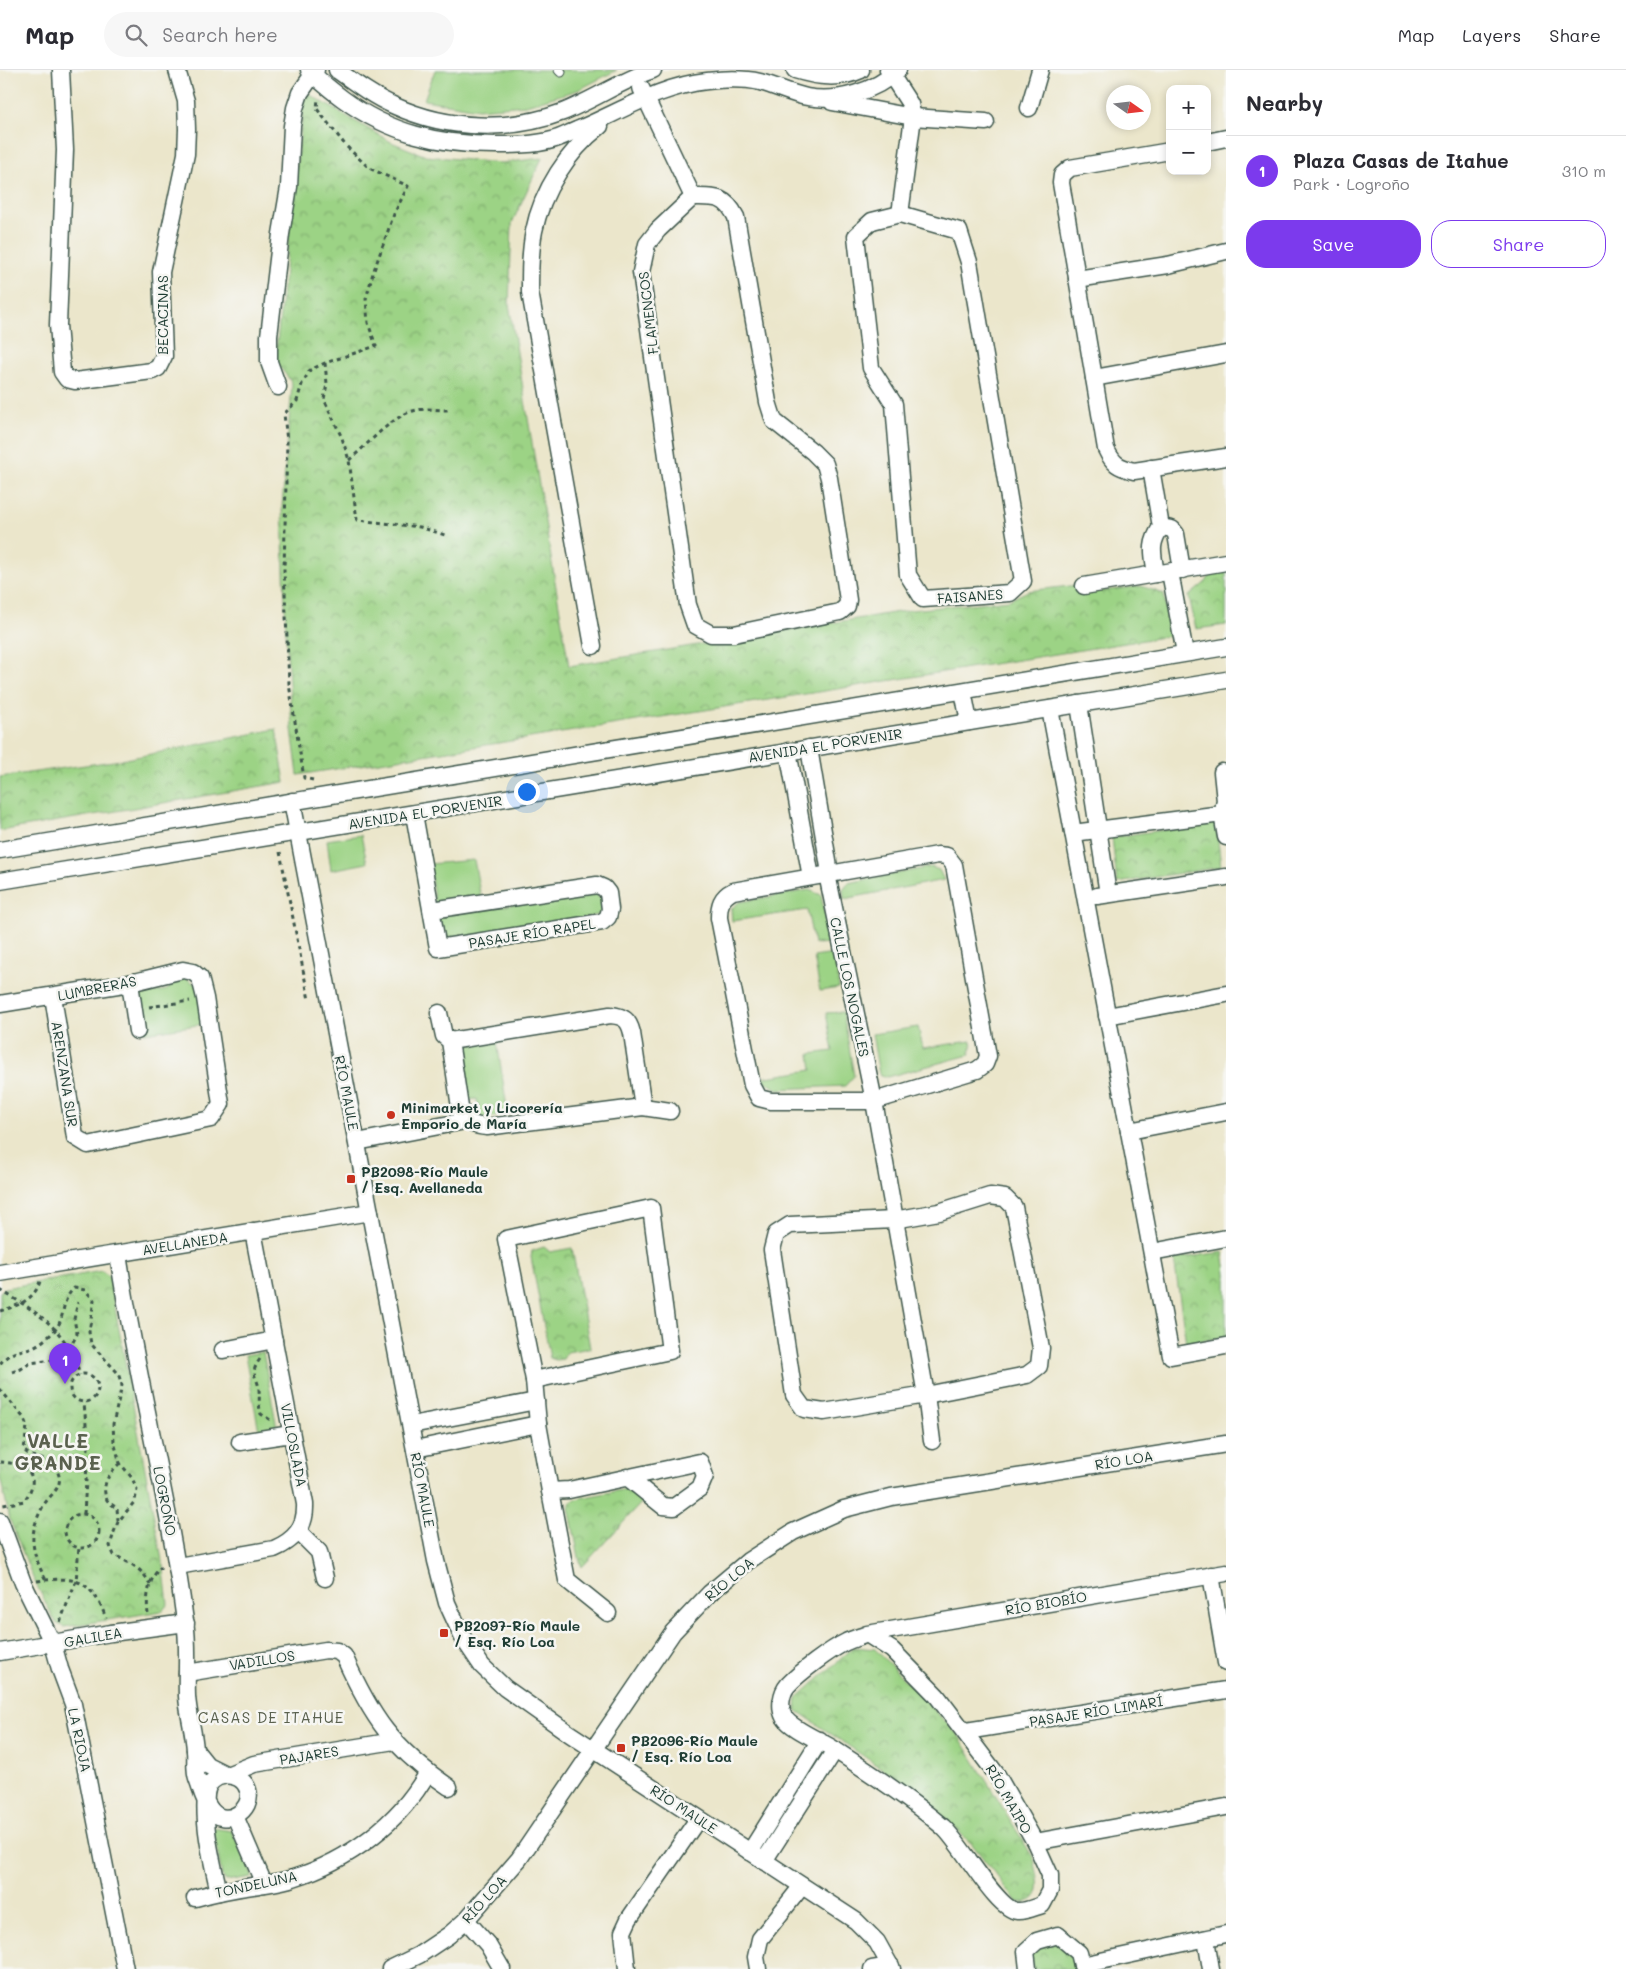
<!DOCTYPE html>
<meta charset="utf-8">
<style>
body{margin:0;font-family:Mali,sans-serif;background:#f7f7f7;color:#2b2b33}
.controls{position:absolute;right:15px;top:15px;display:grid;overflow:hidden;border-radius:10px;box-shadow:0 2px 8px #0003}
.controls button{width:45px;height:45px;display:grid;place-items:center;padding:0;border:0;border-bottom:1px solid #e1e1e2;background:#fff;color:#2b2b33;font:25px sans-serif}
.compass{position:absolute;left:1106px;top:15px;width:45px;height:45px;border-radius:50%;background:#fff;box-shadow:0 2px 8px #0003;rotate:104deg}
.you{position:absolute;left:526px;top:721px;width:18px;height:18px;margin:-12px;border:4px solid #fff;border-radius:50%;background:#1a73e8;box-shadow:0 0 0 8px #1a73e833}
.badge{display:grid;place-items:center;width:32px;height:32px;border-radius:50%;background:#7c3aed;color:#fff;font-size:16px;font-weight:700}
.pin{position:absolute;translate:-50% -41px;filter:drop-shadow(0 1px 2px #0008)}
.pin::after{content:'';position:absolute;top:26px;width:18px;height:15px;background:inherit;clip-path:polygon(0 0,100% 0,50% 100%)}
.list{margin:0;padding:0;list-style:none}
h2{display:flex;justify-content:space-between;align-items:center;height:65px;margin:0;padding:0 20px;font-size:21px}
h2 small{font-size:16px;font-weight:400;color:#7c7c81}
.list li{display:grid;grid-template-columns:32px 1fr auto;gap:15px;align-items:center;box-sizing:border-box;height:70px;padding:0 20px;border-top:1px solid #e1e1e2}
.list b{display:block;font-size:19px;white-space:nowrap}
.list p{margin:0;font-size:16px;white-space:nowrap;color:#7c7c81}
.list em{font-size:16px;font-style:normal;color:#7c7c81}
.actions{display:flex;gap:10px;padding:15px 20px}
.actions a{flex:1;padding:11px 0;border:1px solid #7c3aed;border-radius:20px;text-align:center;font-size:18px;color:#7c3aed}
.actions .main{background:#7c3aed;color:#fff}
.icon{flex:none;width:28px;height:28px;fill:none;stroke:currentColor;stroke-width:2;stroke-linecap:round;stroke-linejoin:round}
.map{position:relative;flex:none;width:1226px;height:1899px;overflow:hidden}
header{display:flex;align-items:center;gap:30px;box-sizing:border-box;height:70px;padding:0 25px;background:#fff;border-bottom:1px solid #e1e1e2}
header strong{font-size:24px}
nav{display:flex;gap:28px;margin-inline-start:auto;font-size:18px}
.search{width:350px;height:45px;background:#f7f7f7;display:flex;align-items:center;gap:12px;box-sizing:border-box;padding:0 18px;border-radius:28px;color:#7c7c81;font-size:19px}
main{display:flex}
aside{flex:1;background:#fff}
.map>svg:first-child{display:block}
.grass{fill:#9cd385;stroke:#5e885c}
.park{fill:url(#park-crowns);stroke:#5e885c}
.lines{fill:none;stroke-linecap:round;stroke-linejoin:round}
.service-casing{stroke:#3e564b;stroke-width:11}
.minor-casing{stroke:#3e564b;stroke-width:19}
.path{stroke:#3e564b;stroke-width:3;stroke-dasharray:4 4;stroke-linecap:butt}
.service{stroke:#fff;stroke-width:9}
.minor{stroke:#fff;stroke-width:16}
.poi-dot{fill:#c8321e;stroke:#f6f6f2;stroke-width:2}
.labels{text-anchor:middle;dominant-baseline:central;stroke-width:5;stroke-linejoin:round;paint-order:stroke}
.street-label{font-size:14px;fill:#1f3d34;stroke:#f6f6f2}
.poi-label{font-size:14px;font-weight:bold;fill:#1f3d34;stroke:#f6f6f2;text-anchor:start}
.neighbourhood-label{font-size:15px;letter-spacing:1px;fill:#5a614e;stroke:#f6f6f2}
.district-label{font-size:19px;font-weight:bold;letter-spacing:1px;fill:#5a614e;stroke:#f6f6f2}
</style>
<header>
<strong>Map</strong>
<div class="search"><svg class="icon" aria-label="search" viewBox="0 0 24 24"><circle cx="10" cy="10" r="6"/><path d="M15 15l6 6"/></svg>Search here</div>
<nav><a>Map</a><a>Layers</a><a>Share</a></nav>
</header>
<main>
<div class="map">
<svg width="1226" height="1899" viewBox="0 0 1226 1899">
<defs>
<pattern id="park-crowns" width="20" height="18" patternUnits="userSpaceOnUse" patternTransform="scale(1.25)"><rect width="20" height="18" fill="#9cd385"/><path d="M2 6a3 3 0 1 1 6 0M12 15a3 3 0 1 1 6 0" fill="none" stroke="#7fac6e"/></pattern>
</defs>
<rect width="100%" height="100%" fill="#f6f6f2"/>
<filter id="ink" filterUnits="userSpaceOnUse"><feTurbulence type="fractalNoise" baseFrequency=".02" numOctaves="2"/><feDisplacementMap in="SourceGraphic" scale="10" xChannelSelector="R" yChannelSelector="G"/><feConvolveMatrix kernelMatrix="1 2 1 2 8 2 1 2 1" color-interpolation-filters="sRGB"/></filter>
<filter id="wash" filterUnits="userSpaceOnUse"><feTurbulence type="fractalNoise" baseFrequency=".0096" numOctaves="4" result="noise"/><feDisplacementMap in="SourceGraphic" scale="20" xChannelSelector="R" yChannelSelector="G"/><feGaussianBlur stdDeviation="1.12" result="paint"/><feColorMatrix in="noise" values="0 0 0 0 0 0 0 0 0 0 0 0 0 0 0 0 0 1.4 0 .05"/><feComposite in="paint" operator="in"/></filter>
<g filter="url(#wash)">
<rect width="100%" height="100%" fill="#ebe6cb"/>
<!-- grass -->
<g class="grass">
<path d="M 435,0 L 617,0 L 578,20 L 526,35 L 478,39 L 424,30 Z"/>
<path d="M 361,765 L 367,793 L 331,800 L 327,770 Z"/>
<path d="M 474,790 L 483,839 L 595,823 L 603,829 L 603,844 L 456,873 L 439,863 L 429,794 Z"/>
<path d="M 931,797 L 939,800 L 944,810 L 844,829 L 843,819 L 848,813 Z"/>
<path d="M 809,820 L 821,825 L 830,873 L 814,874 L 807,840 L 732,851 L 731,839 L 739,832 Z"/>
<path d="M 834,884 L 839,918 L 820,921 L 814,887 Z"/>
<path d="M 186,908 L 198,916 L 204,954 L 145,963 L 139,925 L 167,920 L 176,910 Z"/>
<path d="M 843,942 L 854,1006 L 845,1016 L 777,1019 L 760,1008 L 812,1000 L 810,984 L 833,981 L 826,943 Z"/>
<path d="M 918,957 L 923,978 L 971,971 L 972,977 L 969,985 L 887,1007 L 879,1004 L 872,964 Z"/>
<path d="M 497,971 L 508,1045 L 480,1048 L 477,1029 L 466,1030 L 459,984 L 466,975 Z"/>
<path d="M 263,1282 L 277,1358 L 259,1361 L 245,1285 Z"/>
<path d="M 213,1758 L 232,1761 L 252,1804 L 251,1807 L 226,1811 L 222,1806 Z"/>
</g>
<!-- park -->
<g class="park">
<path d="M 305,22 L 391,72 L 426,86 L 501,93 L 542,88 L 512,153 L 509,234 L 569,596 L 911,540 L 1009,530 L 1028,521 L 1078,515 L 1079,524 L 1141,516 L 1164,524 L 1169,566 L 298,705 L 292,659 L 286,565 L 282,437 L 292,315 C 288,304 280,300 275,290 Z"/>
<path d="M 1226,499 L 1226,555 L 1196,559 L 1189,526 L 1206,512 L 1213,501 Z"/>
<path d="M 276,659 L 285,712 L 0,761 L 0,707 L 121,690 Z"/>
<path d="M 1216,753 L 1221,797 L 1117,813 L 1112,767 Z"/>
<path d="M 544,1177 L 550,1182 L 572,1178 L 590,1278 L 567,1282 L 563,1289 L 556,1290 L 550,1288 L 531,1187 L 532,1181 Z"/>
<path d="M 1223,1182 L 1226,1203 L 1226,1267 L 1186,1273 L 1174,1189 Z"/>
<path d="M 102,1201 L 109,1206 L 164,1501 L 168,1534 L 162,1541 L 64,1557 L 56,1553 L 33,1508 L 10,1450 L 0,1407 L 0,1222 L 5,1218 Z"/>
<path d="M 627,1419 L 635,1423 L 643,1431 L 582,1497 L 580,1492 L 569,1438 L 571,1432 L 580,1428 Z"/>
<path d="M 854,1577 L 875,1579 L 959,1666 L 1034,1789 C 1036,1800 1045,1825 1029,1831 C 1026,1833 1020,1832 1017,1832 L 972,1774 L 909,1717 L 796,1640 L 797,1628 Z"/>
<path d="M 1057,1869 L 1077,1884 L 1079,1899 L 1033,1899 L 1030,1882 Z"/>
</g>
</g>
<g filter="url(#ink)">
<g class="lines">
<!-- service casing -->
<g class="service-casing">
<path id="service" d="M 559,0 L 561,2"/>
</g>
<!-- minor casing -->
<g class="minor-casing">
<g id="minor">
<path d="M 61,0 L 65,80 L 58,255 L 62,302 L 67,309 L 75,311 L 152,301 L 158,298 L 164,286 L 161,202 L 186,84 L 187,59 L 186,31 L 177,0"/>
<path d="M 309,0 C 319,11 331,20 343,29 C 389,63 440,75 496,75 C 514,75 534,75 552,70 C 561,68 569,63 577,60 C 620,42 660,16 707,11 C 724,9 742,8 760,12 C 776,16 791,24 807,27 C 837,33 876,21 898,0"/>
<path d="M 337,0 C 355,13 374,27 395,36 C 448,60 510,62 563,42 C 594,30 622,10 653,0"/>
<path d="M 795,0 C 818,7 839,10 861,0"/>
<path d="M 888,0 L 910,34 L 913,47 L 900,144"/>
<path d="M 641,18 L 693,127"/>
<path d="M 832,32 L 913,47 L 986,52"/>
<path d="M 1029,38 L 1040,0"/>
<path d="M 1207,72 L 1226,68"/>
<path d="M 1170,81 L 1070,98 L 1062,105 L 1061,113 L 1106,379 C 1113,394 1118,397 1134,401 L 1226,387"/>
<path d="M 693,127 C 714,127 725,125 736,147 L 768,332 L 774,351 L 813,382 L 825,394 L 829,408 L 848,530 L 847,536 L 840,542 L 734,564 L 711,564 L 695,555 L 688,535 L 641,202 L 647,174 L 658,160 Z"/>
<path d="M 900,144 L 959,161 L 969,192 L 1023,511 L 1010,523 L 923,529 L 908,505 L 894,334 L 871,298 L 856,166 L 872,151 Z"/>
<path d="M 1077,209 L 1168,195 L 1226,181"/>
<path d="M 1094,308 L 1226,284"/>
<path d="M 278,317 L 269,292 L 269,266 L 281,164 L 289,117 L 292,56 L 295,38 L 300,23 L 316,0"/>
<path d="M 1151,398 L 1161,457 C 1149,475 1153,483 1156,504"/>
<path d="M 1161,457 L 1172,459 L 1176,464 L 1182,500"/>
<path d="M 1170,502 L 1185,583"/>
<path d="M 1084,516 L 1226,492"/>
<path d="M 593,576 L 530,222 C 530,201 530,181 534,161 C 542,121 568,81 600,56"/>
<path d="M 963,621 L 969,652"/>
<path d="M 1079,634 L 1108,824"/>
<path d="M 1050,639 L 1171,1286 L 1226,1276"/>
<path d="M 809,678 L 830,803"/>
<path d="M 788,681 L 811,807"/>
<path d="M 1222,702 L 1225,731 L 1222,744 L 1226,767"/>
<path d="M 292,731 L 436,1491 L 447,1533 L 463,1568 L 482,1596 L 505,1618 L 570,1664 L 856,1851 L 877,1872 L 892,1899"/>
<path d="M 414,744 L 438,878 L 602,852 L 608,847 L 610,839 L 608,823 L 604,818 L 597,815 L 432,840"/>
<path d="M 1073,763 L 1222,744"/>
<path d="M 0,780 L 1226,577"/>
<path d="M 938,785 L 947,786 L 954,795 L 988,986 L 985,994 L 977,1000 L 874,1031 L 771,1031 L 759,1028 L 752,1015 L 719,848 C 719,835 721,827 733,821 Z"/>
<path d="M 827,804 L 874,1031 L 926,1325 L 932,1371"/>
<path d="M 0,811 L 1226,610"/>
<path d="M 1097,826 L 1226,807"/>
<path d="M 130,913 L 137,961"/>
<path d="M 0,934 L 130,913 L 183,900 L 193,902 L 200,908 L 205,928 L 221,1034 L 211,1049 L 88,1075 L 75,1067 L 53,926"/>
<path d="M 439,943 L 444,966 L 450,971 L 461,1044 C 467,1054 476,1056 487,1057 L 643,1037 L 670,1041"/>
<path d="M 1107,946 L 1226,924"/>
<path d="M 450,971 L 610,945 C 624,946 629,950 632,963 L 643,1037"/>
<path d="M 1129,1061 L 1226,1042"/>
<path d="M 357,1072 L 465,1051"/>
<path d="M 990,1126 L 1005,1128 L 1014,1137 L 1041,1278 L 1039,1296 L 1027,1305 L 926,1325 L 824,1342 L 804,1339 L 794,1325 L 772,1180 L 776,1164 L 790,1155 L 894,1150 L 939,1142 Z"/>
<path d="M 651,1138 L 670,1281 L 534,1310 L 506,1169 Z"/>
<path d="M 1152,1182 L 1226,1168"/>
<path d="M 118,1184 C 136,1307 169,1428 185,1551 C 189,1576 186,1601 187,1626 C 188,1644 194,1662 195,1680 C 196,1689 194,1699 197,1708 C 201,1718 204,1732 211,1740 C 225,1758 254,1741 248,1720 C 241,1698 207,1702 206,1725 C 203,1756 212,1791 219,1822"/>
<path d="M 0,1203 L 370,1142"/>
<path d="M 223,1280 L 274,1270"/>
<path d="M 534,1310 L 538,1354 L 550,1421 L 569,1420 L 700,1392 L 705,1406 L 700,1418 L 674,1437 L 663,1436 L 627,1407"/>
<path d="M 411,1355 L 536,1331"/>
<path d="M 240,1372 L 291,1364"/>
<path d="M 415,1379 L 538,1354"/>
<path d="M 550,1421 L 567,1510 L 608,1543"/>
<path d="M 0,1451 L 23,1513 L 53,1574 L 60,1599 L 73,1634 L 125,1899"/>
<path d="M 299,1462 L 319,1482 L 325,1508"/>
<path d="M 178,1496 L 274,1479 C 295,1470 306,1457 305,1434 L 253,1161"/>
<path d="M 1211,1505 L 1226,1593"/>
<path d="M 867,1564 L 892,1580 L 937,1626 L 997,1705 L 1035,1772 L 1050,1805 L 1050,1820 L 1042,1835 C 1035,1837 1025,1842 1017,1841 C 997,1840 961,1773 943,1757 C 910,1729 872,1704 835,1680 C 822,1671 792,1660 784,1647 C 779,1638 781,1623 788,1615 C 799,1603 831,1579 846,1572 C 852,1569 860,1567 867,1564 L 1226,1503"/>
<path d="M 0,1582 L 111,1563 L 186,1553"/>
<path d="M 187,1603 L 326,1580 L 337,1581 L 344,1586 C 371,1647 393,1679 449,1717"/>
<path d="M 966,1661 L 1226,1620"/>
<path d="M 195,1680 L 207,1695 L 227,1705 L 254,1694 L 394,1671"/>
<path d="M 235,1746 L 264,1814"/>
<path d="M 1035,1772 L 1226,1737"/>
<path d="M 750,1782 L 820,1670"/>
<path d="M 764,1791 L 835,1680"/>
<path d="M 195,1828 C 216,1822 237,1818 259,1815 C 270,1813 282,1812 293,1808 C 348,1791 400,1753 428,1702"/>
<path d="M 466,1850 L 488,1875 L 502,1899"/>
<path d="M 1206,1869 L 1211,1899"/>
<path d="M 1082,1895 L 1226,1864"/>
<path d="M 390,1899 L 419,1885 L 449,1865 L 466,1850 L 519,1789 L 673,1562 L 710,1523 L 748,1491 L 793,1462 L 844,1439 L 891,1427 L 1226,1374"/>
<path d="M 627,1899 L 623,1862 L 629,1849 L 698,1749"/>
<path d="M 758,1899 L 756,1887 L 760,1869 L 802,1816"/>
<path d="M 872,1899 L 891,1896"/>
<path d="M 1028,1899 L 1026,1881 L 1037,1871 L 1058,1865 L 1079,1883 L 1083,1899"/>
</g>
</g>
<!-- path -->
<g class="path">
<path d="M 325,293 L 327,314 L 324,329 L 342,368 L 349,390 L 357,450 L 420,457 L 448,466"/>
<path d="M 349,390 C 368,375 393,344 417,340 C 426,338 438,340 448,340"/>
<path d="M 313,710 L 304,708 L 289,614 L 284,500 L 287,371 L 284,344 L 297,331 L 302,314 L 310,300 L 325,293 L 376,276 L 368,253 L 366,229 L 373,203 L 394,144 L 408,116 L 369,98 L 346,76 L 317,39 L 318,28"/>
<path d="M 280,782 L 309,930"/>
<path d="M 149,937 L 190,931"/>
<path d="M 0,1220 C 37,1242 68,1260 80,1305"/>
<path d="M 0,1241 C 17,1236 35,1230 40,1211"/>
<path d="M 260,1289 C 248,1306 258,1305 259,1320 C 260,1329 258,1334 261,1344 L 272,1351"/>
<path d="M 0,1294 C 9,1282 17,1282 30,1278 C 39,1275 49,1267 55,1260 C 66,1247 60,1232 74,1218 L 85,1220 L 94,1230 L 89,1262 L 91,1274 L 118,1303 L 122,1315 L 113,1354 L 114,1372 L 120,1393 L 132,1408 L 137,1419 L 135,1431 L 118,1452 L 114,1462 L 110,1476 L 114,1485 C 128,1492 144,1499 150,1515"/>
<path d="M 12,1302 L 21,1299 L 30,1293 L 60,1289 L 70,1278 L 77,1264 L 74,1249 L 78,1232"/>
<circle cx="84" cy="1318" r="14"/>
<path d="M 0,1319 L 23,1347 L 27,1356 L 24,1380 C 32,1390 49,1387 56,1399 C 66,1415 52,1423 45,1433 C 39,1443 34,1454 33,1466 C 32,1481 39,1497 46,1510"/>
<path d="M 0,1392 C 27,1393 43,1406 24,1431 L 3,1435"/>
<path d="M 84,1444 L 88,1377 L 84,1333"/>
<circle cx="82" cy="1461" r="17"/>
<path d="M 118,1451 L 117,1438 C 114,1436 109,1433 107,1430 C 100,1415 110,1402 120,1393"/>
<path d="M 37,1511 C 76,1506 91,1509 106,1548"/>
<path d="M 148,1544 C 146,1528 148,1509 161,1497"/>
<path d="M 60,1552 L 76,1511 L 79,1477"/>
</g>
<!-- service -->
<use href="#service" class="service"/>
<!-- minor -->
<use href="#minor" class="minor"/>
</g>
</g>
<!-- markers -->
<g class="poi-dot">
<circle cx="391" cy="1045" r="5"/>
<rect x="346" y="1104" width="10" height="10" rx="2.5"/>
<rect x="439" y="1558" width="10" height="10" rx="2.5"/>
<rect x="616" y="1673" width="10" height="10" rx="2.5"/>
</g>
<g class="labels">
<!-- street labels -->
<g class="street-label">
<text transform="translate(648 243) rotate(-97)">FLAMENCOS</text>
<text transform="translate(162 245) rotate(-90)">BECACINAS</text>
<text transform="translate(970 526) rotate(-4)">FAISANES</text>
<text transform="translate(825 675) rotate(-9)">AVENIDA EL PORVENIR</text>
<text transform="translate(425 742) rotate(-9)">AVENIDA EL PORVENIR</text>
<text transform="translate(532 863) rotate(-9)">PASAJE RÍO RAPEL</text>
<text transform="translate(850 917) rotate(78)">CALLE LOS NOGALES</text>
<text transform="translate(97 918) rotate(-11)">LUMBRERAS</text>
<text transform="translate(65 1004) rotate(81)">ARENZANA SUR</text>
<text transform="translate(347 1023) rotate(79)">RÍO MAULE</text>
<text transform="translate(185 1173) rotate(-9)">AVELLANEDA</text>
<text transform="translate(294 1375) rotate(79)">VILLOSLADA</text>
<text transform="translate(1124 1390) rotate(-9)">RÍO LOA</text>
<text transform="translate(423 1420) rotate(79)">RÍO MAULE</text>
<text transform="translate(165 1431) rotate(79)">LOGROÑO</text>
<text transform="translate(729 1509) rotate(-40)">RÍO LOA</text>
<text transform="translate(1046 1533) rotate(-10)">RÍO BIOBÍO</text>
<text transform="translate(93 1567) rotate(-10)">GALILEA</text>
<text transform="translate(262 1590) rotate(-9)">VADILLOS</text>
<text transform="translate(1096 1641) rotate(-9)">PASAJE RÍO LIMARÍ</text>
<text transform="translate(80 1670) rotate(78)">LA RIOJA</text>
<text transform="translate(309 1685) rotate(-9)">PAJARES</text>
<text transform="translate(1009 1729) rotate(60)">RÍO MAIPO</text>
<text transform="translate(684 1739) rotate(33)">RÍO MAULE</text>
<text transform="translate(256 1814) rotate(-12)">TONDELUNA</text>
<text transform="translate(484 1829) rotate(-48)">RÍO LOA</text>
</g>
<!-- poi labels -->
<g class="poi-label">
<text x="401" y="1037">Minimarket y Licorería<tspan x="401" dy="16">Emporio de María</tspan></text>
<text x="361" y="1101">PB2098-Río Maule<tspan x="361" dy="16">/ Esq. Avellaneda</tspan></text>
<text x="454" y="1555">PB2097-Río Maule<tspan x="454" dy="16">/ Esq. Río Loa</tspan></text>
<text x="631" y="1670">PB2096-Río Maule<tspan x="631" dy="16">/ Esq. Río Loa</tspan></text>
</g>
<!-- neighbourhood labels -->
<g class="neighbourhood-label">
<text x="271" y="1647">CASAS DE ITAHUE</text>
</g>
<!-- district labels -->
<g class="district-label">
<text x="58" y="1370">VALLE<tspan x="58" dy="22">GRANDE</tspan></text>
</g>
</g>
</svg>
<div class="controls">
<button>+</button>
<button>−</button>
</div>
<svg class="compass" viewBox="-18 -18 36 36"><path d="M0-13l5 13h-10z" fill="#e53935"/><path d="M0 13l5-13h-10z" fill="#7c7c81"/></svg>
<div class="you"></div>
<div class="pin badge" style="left:65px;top:1314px">1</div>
</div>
<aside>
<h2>Nearby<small></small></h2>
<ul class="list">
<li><span class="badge">1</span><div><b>Plaza Casas de Itahue</b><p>Park · Logroño</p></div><em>310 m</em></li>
</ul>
<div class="actions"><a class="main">Save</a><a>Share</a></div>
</aside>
</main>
